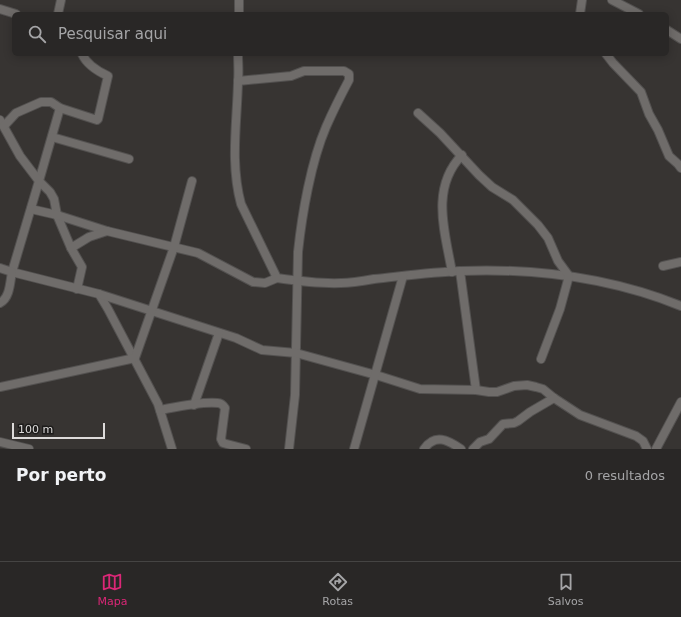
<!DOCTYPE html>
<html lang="pt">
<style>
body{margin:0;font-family:"DejaVu Sans",sans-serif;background:#353332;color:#f1f3f6}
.scale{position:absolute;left:12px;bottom:10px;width:93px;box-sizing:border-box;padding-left:4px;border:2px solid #dddbda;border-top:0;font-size:11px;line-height:14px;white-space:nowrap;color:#dddbda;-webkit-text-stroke:3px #1d1c1b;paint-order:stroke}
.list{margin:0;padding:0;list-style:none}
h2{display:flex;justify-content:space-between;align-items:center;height:52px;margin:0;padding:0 16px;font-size:17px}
h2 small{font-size:13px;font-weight:400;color:#a5a5a7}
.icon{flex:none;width:22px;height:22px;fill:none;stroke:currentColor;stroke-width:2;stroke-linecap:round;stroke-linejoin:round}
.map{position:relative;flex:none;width:681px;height:449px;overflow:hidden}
.search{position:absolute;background:#292726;box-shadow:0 2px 10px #0003;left:12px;right:12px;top:12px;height:44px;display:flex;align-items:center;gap:10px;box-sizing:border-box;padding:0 14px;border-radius:6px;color:#a5a5a7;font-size:15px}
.sheet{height:112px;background:#292726}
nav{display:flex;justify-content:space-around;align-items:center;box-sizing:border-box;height:56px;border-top:1px solid #454443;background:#292726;font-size:11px;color:#a5a5a7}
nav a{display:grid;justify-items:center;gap:2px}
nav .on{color:#db2777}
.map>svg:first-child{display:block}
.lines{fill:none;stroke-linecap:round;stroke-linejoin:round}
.minor-casing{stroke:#535150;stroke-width:10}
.minor{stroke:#6f6c6a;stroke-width:8}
</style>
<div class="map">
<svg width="681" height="449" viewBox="0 0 681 449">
<rect width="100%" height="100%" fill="#373432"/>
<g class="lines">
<!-- minor casing -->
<g class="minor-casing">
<g id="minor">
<path d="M 612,0 L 639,14"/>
<path d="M 0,9 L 16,14"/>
<path d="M 58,14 L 61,0"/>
<path d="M 239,14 L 239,0"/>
<path d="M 580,14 L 582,0"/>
<path d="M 667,30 L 681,39"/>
<path d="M 238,54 C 238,63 239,72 238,82 C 237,123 230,163 241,204 L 277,278 C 298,281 320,284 341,283 C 351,283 363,281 374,279 C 403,276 432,272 461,271 C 537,268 611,278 681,306"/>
<path d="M 606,54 L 613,63 L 641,92 L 649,114 L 658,130 L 669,156 L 678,164 L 681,168"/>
<path d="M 238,81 L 291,76 L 304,71 L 344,71 L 349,74 L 349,80 C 341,95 333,111 326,127 C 311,162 302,214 298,252 L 295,395 L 289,449"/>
<path d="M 60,108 L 39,181 L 50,192 L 54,199 L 57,215 L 71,248 L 82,267 L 77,289"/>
<path d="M 418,113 L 440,133 L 479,175 L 492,187 L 513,200 L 538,225 L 548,238 L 558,261 L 569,276 L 560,309 L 541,359"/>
<path d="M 0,120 L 20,156 L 39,181 L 12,272 L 99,294 L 108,309 L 158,404 L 172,449"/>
<path d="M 4,126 L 16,113 L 41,102 L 51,102 L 60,108 L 97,120 L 98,119 L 108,76 C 97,71 87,65 82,54"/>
<path d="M 52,137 L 129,159"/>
<path d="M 31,209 L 57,215 L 107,231 L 198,253 L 253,282 L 265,283 L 277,278"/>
<path d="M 71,248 L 89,237 L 107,231"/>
<path d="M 663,266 L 681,262"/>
<path d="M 0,268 L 12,272 C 10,282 10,298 0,303"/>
<path d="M 460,271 L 476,390"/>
<path d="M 452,272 C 445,232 430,188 462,155"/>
<path d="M 99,294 L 236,338 L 262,350 L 296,353 L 376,375 L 420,389 L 476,390 L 489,392 L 497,392 L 514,386 L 527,385 L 536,387 L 543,389 L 554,398 L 580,415 L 636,436 L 643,441 L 647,449"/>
<path d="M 0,387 L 135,358 L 174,247 L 192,181"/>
<path d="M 194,405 L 219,333"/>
<path d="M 160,410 C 176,407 202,401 218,403 C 221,403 223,405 225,408 L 221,439 L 223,443 L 246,449"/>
<path d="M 0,442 L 29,449"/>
<path d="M 354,449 L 403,276"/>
<path d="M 424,449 C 435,433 448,440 461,449"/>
<path d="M 473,449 L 480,442 L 489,439 L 503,424 L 514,423 L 518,421 L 530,412 L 554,398"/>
<path d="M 656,449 L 681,402"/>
</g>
</g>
<!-- minor -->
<use href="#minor" class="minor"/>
</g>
</svg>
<div class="scale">100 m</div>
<div class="search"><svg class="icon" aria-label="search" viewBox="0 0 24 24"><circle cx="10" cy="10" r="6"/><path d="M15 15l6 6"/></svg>Pesquisar aqui</div>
</div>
<section class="sheet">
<h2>Por perto<small>0 resultados</small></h2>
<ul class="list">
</ul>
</section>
<nav>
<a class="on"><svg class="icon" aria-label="map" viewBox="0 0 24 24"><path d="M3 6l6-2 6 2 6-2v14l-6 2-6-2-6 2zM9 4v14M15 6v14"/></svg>Mapa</a>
<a><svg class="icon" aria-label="directions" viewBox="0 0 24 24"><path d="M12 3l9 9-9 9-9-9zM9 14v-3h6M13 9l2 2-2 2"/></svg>Rotas</a>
<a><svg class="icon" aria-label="saved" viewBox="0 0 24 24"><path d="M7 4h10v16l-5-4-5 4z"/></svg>Salvos</a>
</nav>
